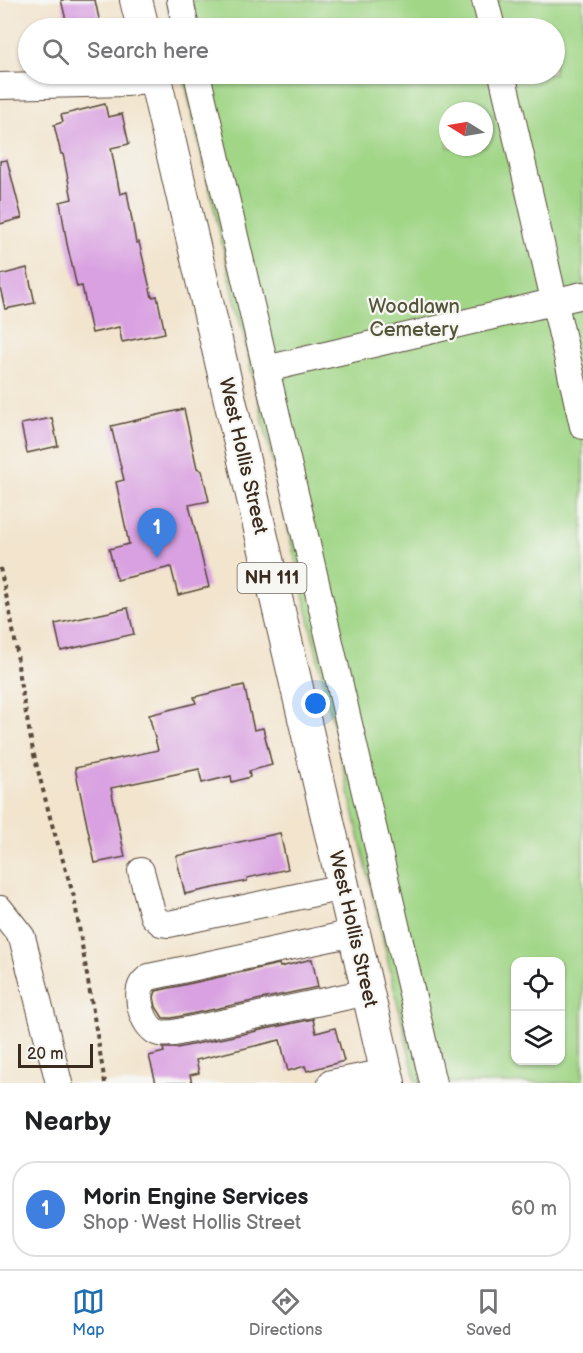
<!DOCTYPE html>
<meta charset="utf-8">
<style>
body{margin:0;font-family:"Balsamiq Sans",sans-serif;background:#f2f2f2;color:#202124}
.controls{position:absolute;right:18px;bottom:18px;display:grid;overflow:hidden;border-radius:12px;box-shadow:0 2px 4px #0004}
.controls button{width:54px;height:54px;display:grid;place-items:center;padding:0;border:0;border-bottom:2px solid #e0e0e0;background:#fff;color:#202124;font:30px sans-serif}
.compass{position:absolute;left:439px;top:102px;width:54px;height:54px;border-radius:50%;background:#fff;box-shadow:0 2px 4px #0004;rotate:281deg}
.scale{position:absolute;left:18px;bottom:15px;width:75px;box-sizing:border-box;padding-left:6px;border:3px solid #3b2a1e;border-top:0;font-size:16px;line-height:21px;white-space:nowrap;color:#3b2a1e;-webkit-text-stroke:4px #f6f6f2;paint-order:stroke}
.you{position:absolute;left:316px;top:704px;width:21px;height:21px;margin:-15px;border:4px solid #fff;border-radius:50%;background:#1a73e8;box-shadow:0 0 0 9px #1a73e833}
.badge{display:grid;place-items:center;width:39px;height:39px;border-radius:50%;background:#1f6fb2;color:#fff;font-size:20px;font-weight:700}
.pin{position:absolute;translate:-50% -50px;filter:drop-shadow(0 2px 3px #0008)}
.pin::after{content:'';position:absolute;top:32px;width:21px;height:18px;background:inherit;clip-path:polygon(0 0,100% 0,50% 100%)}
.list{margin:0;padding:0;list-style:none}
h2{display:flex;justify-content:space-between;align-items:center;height:78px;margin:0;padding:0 24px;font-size:26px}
h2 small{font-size:20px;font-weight:400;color:#757577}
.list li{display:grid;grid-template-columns:39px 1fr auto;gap:18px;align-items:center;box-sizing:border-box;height:96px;margin:0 12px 12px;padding:0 12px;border:2px solid #e0e0e0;border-radius:24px}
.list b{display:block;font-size:22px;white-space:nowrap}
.list p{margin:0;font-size:20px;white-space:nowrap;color:#757577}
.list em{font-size:20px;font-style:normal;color:#757577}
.icon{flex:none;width:33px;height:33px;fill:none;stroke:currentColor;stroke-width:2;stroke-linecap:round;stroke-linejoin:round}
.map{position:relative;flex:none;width:583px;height:1083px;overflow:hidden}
.search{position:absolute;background:#fff;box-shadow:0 2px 4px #0004;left:18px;right:18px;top:18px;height:66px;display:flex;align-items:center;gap:15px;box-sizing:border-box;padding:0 21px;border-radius:33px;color:#757577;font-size:22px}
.sheet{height:186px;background:#fff}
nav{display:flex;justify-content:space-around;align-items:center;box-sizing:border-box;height:84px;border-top:2px solid #e0e0e0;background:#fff;font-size:16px;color:#757577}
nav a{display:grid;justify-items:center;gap:3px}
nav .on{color:#1f6fb2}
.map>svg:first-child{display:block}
.green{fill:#a1d687;stroke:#6e8052;stroke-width:1.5;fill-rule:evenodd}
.building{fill:#d9a1e1}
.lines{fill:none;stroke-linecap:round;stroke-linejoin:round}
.minor-casing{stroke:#564638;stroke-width:28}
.major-casing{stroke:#564638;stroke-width:34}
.path{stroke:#564638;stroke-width:4;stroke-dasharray:4.5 4.5;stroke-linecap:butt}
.minor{stroke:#fff;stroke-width:26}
.major{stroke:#fff;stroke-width:32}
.labels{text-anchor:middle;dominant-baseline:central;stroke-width:4.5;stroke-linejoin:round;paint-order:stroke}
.shield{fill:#f6f6f2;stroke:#73675e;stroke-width:1.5}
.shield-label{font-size:18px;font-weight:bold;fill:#3b2a1e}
.park-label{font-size:20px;fill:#545538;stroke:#f6f6f2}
.street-label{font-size:20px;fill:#3b2a1e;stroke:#f6f6f2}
</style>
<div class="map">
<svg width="583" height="1083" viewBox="0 0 583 1083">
<rect width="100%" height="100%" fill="#f6f6f2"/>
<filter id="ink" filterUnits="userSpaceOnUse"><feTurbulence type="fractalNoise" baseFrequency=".0167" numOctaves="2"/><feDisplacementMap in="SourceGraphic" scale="12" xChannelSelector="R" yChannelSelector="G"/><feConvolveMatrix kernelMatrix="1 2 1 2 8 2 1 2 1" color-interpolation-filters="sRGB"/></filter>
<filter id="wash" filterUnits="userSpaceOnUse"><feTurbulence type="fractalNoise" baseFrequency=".008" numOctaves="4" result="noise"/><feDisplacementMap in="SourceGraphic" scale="24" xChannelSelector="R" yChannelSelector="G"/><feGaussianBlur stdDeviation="1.35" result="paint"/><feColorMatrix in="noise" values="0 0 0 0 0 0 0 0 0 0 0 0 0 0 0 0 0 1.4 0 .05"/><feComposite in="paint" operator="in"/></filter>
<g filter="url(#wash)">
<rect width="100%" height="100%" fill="#f2e4cd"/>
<!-- green -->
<path class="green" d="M 166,0 L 583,0 L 583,1083 L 416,1083 L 183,74 L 554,74 L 554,28 L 173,28 ZM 448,111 L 484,111 L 484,147 L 448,147 ZM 516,962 L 560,962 L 560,1060 L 516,1060 Z"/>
<g id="blocks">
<!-- building -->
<g class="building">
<path d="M 61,0 L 95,0 L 101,28 L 68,28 Z"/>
<path d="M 105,104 L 108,117 L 122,114 L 129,144 L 111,148 L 120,194 L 127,192 L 136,243 L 139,242 L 152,297 L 157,296 L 165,333 L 122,342 L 119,327 L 92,333 L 82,286 L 77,287 L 67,244 L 60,202 L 72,199 L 63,154 L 61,154 L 54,125 L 63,122 L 61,115 Z"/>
<path d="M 7,160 L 22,218 L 0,224 L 0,161 Z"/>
<path d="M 27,268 L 35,303 L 5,309 L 0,287 L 0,275 Z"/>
<path d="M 184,409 L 197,468 L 202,471 L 209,501 L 189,505 L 209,587 L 178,595 L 171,567 L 117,580 L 109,549 L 129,544 L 116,482 L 124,480 L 111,426 Z"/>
<path d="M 52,418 L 58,446 L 27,453 L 21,424 Z"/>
<path d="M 128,608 L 134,634 L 61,651 L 55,624 Z"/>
<path d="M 244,685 L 254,730 L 263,728 L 272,765 L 249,771 L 250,777 L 232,782 L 231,776 L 202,783 L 199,769 L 111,788 L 125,857 L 95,863 L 75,768 L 158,750 L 149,715 L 196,703 L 194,697 Z"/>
<path d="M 280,833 L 288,869 L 247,878 L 247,881 L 185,894 L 176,856 Z"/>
<path d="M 312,959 L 318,987 L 172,1018 L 163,1018 L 156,1007 L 154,997 L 156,991 L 279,964 L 280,967 Z"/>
<path d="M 313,1019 L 316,1033 L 335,1028 L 344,1061 L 307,1071 L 305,1066 L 288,1071 L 280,1040 L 196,1060 L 199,1073 L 190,1075 L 192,1083 L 156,1083 L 149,1056 L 164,1052 L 163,1048 L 177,1048 Z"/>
</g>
</g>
</g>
<g filter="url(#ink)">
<use href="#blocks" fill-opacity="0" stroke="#564638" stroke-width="1.5"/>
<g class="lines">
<!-- minor casing -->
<g class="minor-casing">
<g id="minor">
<path d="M 180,0 L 186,28"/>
<path d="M 485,0 L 492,28"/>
<path d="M 197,74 L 433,1083"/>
<path d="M 502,74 L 583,426"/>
<path d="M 0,86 L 127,83 L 156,78"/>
<path d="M 266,369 L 583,295"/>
<path d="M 141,871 L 153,916 L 161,923 L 169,924 L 343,887"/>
<path d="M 0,909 L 22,937 L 59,1083"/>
<path d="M 354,933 L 149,977 C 147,979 144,981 142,984 C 134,997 144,1029 159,1033 C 164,1034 169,1033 174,1033 L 368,992"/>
<path d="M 331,1083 L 387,1072"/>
</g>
</g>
<!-- major casing -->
<g class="major-casing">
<g id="major">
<path d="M 136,0 L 143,28"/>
<path d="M 154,74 L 389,1083"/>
</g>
</g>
<!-- path -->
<path class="path" d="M 0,568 L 10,613 L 17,652 L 19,676 L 33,751 L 51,821 L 74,897 L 105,1083"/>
<!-- minor -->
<use href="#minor" class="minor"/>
<!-- major -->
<use href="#major" class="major"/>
</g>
</g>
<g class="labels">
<!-- shield labels -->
<rect class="shield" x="237.5" y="563" width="69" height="30" rx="4.5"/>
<g class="shield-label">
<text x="272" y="578">NH 111</text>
</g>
<!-- park labels -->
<g class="park-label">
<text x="414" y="307">Woodlawn<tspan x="414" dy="23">Cemetery</tspan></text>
</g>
<!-- street labels -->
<g class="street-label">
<text transform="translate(243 456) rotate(77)">West Hollis Street</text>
<text transform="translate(353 929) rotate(77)">West Hollis Street</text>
</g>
</g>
</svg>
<div class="controls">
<button><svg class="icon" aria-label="locate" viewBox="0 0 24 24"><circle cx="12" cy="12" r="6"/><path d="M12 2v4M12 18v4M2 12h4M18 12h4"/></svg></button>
<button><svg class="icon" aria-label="layers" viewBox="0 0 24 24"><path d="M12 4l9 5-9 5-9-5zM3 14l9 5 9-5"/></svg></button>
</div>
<svg class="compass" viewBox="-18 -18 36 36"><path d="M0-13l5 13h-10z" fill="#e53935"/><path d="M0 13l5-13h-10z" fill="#757577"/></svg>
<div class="scale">20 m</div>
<div class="you"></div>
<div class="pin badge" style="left:157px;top:558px;background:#3f7fe0">1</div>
<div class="search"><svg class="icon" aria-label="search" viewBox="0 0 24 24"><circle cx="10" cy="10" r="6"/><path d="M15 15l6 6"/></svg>Search here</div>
</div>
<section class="sheet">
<h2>Nearby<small></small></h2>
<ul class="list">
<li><span class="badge" style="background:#3f7fe0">1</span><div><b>Morin Engine Services</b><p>Shop · West Hollis Street</p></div><em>60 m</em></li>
</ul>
</section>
<nav>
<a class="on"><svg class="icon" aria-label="map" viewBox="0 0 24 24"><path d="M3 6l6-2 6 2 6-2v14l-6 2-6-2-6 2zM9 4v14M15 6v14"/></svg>Map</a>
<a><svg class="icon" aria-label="directions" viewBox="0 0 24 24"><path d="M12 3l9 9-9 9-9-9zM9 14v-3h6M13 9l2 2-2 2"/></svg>Directions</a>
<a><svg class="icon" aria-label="saved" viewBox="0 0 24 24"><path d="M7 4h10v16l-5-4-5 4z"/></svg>Saved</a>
</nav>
